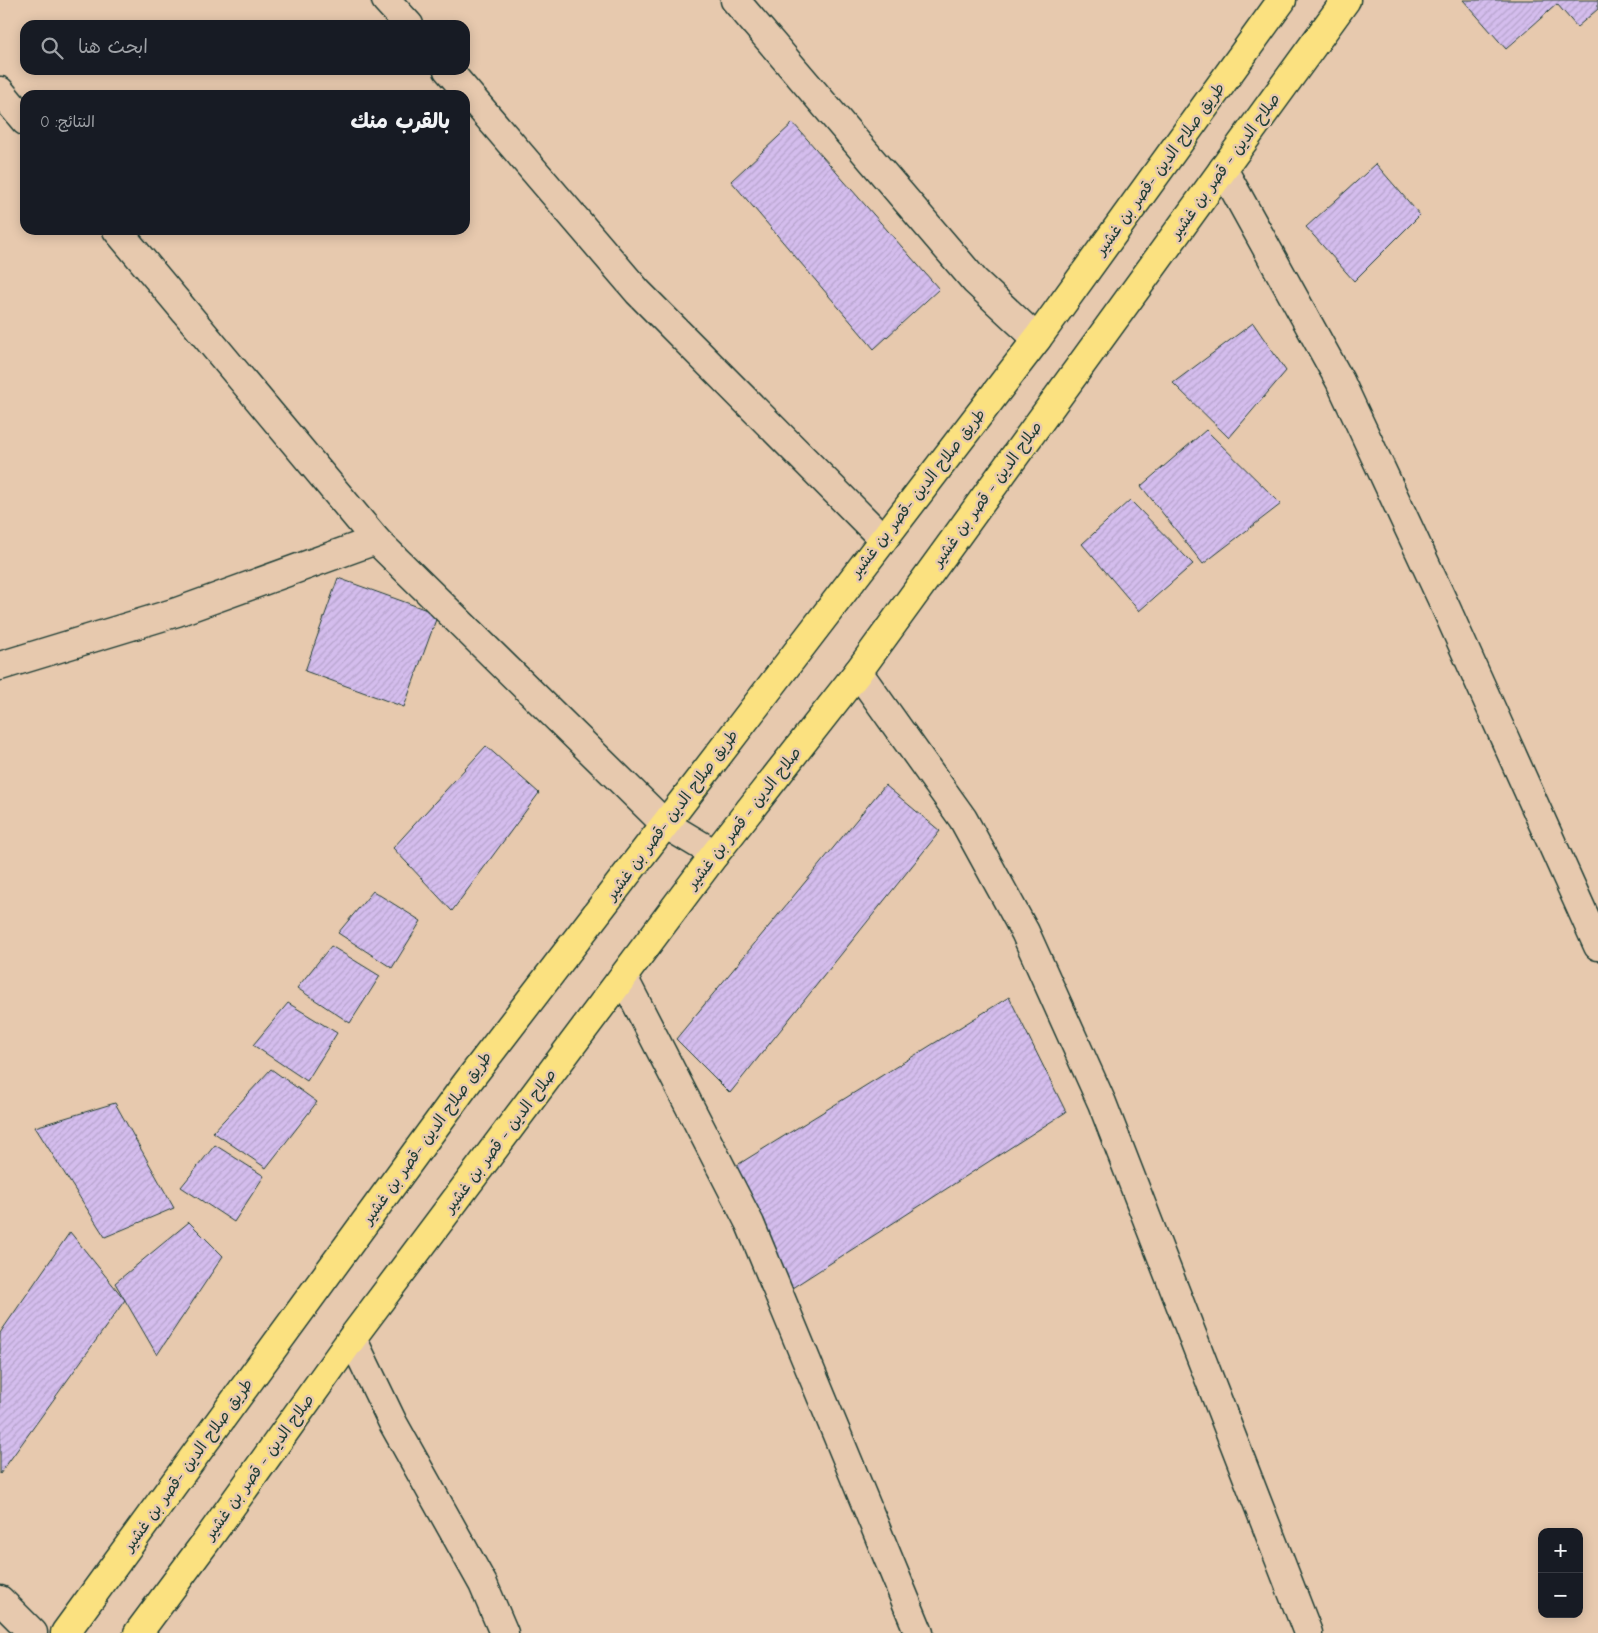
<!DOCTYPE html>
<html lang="ar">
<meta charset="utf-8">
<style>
body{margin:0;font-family:"Comic Neue","Playpen Sans Arabic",sans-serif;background:#242831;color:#f1f3f6;direction:rtl}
.controls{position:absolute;right:15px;bottom:15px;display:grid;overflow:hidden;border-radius:10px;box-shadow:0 2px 12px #0003}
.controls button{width:45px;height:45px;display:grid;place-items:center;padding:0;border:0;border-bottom:1px solid #363941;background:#171b24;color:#f1f3f6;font:25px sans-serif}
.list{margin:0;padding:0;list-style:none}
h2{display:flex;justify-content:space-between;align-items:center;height:65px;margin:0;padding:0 20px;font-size:21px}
h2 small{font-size:16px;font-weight:400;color:#9ea1a6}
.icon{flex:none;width:28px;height:28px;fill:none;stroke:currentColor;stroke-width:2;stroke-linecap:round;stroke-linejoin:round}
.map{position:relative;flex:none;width:1598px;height:1633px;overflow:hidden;direction:ltr}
.search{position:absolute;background:#171b24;box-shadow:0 2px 12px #0003;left:20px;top:20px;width:450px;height:55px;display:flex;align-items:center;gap:12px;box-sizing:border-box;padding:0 18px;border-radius:15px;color:#9ea1a6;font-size:19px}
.panel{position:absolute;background:#171b24;box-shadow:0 2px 12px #0003;left:20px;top:90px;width:450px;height:145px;border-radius:15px;direction:rtl}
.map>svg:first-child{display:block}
.building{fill:url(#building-hatch);stroke:#1f3d34}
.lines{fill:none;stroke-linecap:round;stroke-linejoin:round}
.street-casing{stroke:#1f3d34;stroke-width:31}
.highway-casing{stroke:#1f3d34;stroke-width:31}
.street{stroke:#e7c9ae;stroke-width:28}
.highway{stroke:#fbe180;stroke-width:28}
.labels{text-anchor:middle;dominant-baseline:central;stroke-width:5;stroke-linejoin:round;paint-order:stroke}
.street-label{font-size:16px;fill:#1f3d34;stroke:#e7c9ae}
</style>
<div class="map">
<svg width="1598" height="1633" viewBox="0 0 1598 1633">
<defs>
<pattern id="building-hatch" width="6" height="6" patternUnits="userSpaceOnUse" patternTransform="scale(1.25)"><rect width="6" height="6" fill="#d4bded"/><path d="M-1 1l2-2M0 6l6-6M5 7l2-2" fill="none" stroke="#b6a3cc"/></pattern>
</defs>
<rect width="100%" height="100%" fill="#e7c9ae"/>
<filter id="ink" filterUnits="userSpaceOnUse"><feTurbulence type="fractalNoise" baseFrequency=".02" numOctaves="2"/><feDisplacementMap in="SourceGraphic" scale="10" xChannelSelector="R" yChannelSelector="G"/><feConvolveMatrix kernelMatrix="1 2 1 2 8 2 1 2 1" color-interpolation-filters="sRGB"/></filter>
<g filter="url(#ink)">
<!-- building -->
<g class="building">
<path d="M 1463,0 L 1598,0 L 1598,9 L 1577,27 L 1557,4 L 1506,49 Z"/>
<path d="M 793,123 L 939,289 L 874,349 L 731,181 Z"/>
<path d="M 1376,164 L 1420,215 L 1354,281 L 1306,227 Z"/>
<path d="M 1253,323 L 1286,371 L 1229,438 L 1173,383 Z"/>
<path d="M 1206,430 L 1281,504 L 1203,564 L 1141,486 Z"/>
<path d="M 1130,500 L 1193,564 L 1139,611 L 1082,544 Z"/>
<path d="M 338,578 L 438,614 L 404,707 L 305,671 Z"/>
<path d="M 486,746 L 539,793 L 452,911 L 393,848 Z"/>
<path d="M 885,785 L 940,831 L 730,1093 L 676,1039 Z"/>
<path d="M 373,891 L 421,921 L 392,968 L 338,933 Z"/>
<path d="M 331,946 L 380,976 L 350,1023 L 297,988 Z"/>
<path d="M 1009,997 L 1066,1112 L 792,1288 L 734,1167 Z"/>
<path d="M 288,1003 L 337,1033 L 307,1081 L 253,1045 Z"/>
<path d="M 271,1069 L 317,1102 L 266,1168 L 213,1132 Z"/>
<path d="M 115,1103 L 174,1208 L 105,1237 L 35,1127 Z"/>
<path d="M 215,1145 L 264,1176 L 234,1222 L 181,1187 Z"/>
<path d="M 189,1222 L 223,1256 L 157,1355 L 115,1283 Z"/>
<path d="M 70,1232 L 125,1300 L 0,1474 L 0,1333 Z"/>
</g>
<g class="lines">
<!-- street casing -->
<g class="street-casing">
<g id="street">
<path d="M 386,0 L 409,25"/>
<path d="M 735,0 L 975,281 L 1037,339"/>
<path d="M 448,70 L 638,292 L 882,538"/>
<path d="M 0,91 L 25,121"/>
<path d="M 1223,169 L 1340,381 L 1446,608 L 1598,946"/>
<path d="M 117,230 L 376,540 L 665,824 L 715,854"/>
<path d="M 0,666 L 177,612 L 376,540"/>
<path d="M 858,672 L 963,819 L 1025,932 L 1102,1103 L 1308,1633"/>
<path d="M 623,977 L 750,1224 L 919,1633"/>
<path d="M 352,1338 L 393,1423 L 483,1584 L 504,1633"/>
<path d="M 0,1600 L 33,1633"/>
</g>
</g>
<!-- highway casing -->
<g class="highway-casing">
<g id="highway">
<path d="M 65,1633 L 466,1084 L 1037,339 L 1282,0"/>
<path d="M 138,1633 L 205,1543 L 352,1338 L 715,854 L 858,672 L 1346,0"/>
</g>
</g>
<!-- street -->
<use href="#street" class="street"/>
<!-- highway -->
<use href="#highway" class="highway"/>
</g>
</g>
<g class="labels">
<!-- street labels -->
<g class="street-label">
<text transform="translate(1225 166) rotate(-54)">صلاح الدين - قصر بن غشير</text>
<text transform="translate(1160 169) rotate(-54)">طريق صلاح الدين -قصر بن غشير</text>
<text transform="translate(918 493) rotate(-52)">طريق صلاح الدين -قصر بن غشير</text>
<text transform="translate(987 494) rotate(-54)">صلاح الدين - قصر بن غشير</text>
<text transform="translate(672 815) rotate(-53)">طريق صلاح الدين -قصر بن غشير</text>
<text transform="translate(744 818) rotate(-52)">صلاح الدين - قصر بن غشير</text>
<text transform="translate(427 1138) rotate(-54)">طريق صلاح الدين -قصر بن غشير</text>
<text transform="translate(500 1141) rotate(-53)">صلاح الدين - قصر بن غشير</text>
<text transform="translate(188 1465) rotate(-54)">طريق صلاح الدين -قصر بن غشير</text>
<text transform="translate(259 1467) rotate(-54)">صلاح الدين - قصر بن غشير</text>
</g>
</g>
</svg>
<div class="controls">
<button>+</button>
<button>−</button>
</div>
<div class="search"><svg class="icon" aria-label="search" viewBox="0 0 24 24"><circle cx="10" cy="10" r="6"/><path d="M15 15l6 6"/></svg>ابحث هنا</div>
<section class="panel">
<h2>بالقرب منك<small>النتائج: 0</small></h2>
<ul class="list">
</ul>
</section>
</div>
